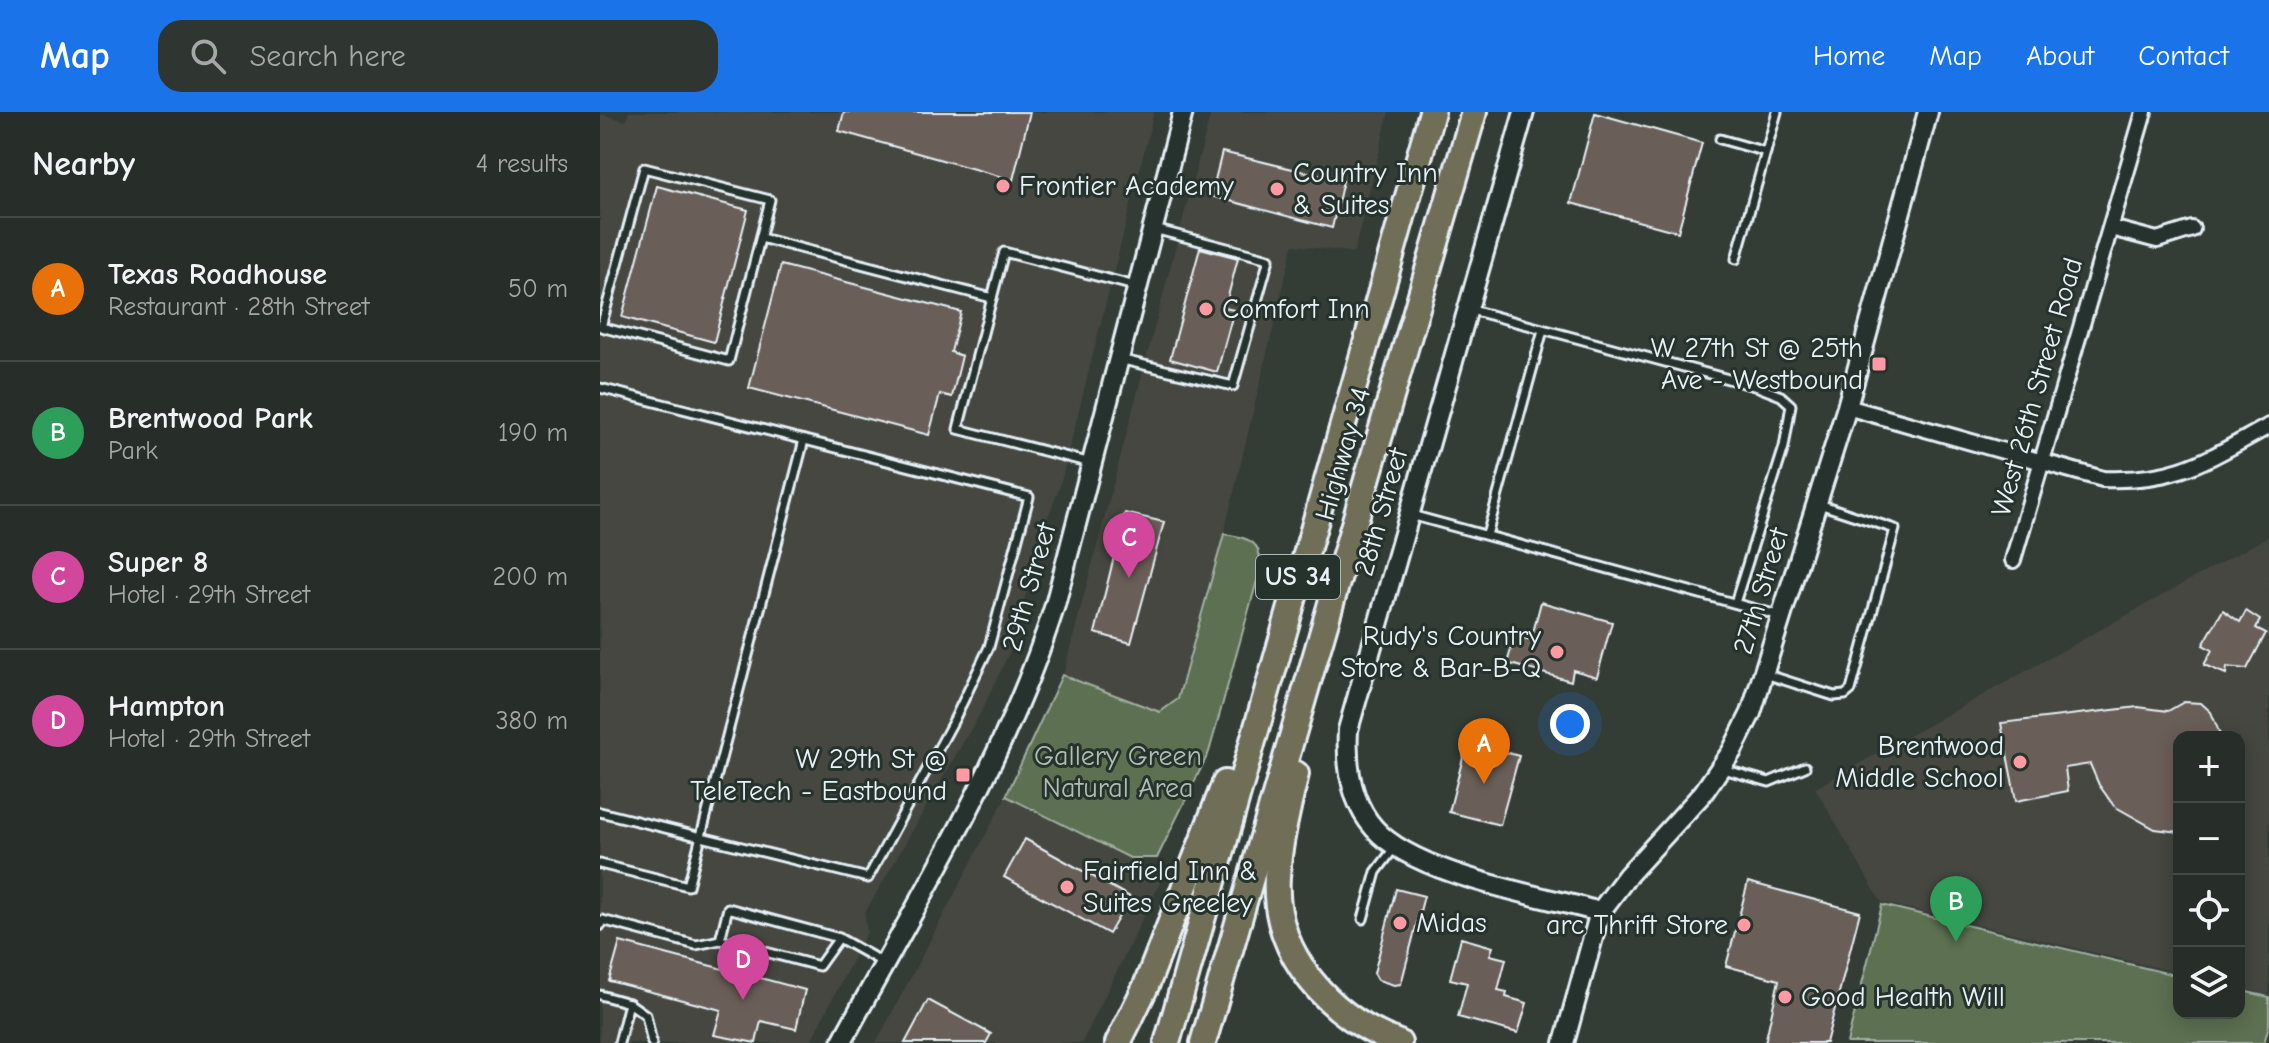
<!DOCTYPE html>
<meta charset="utf-8">
<style>
body{margin:0;font-family:"Comic Neue",sans-serif;background:#2f3530;color:#f1f3f6}
.controls{position:absolute;right:24px;bottom:24px;display:grid;overflow:hidden;border-radius:16px;box-shadow:0 4px 20px #0003}
.controls button{width:72px;height:72px;display:grid;place-items:center;padding:0;border:0;border-bottom:2px solid #434945;background:#272d28;color:#f1f3f6;font:40px sans-serif}
.you{position:absolute;left:970px;top:612px;width:28px;height:28px;margin:-20px;border:6px solid #fff;border-radius:50%;background:#1a73e8;box-shadow:0 0 0 12px #1a73e833}
.badge{display:grid;place-items:center;width:52px;height:52px;border-radius:50%;background:#1a73e8;color:#fff;font-size:26px;font-weight:700}
.pin{position:absolute;translate:-50% -66px;filter:drop-shadow(0 2px 4px #0008)}
.pin::after{content:'';position:absolute;top:42px;width:28px;height:24px;background:inherit;clip-path:polygon(0 0,100% 0,50% 100%)}
.list{margin:0;padding:0;list-style:none}
h2{display:flex;justify-content:space-between;align-items:center;height:104px;margin:0;padding:0 32px;font-size:34px}
h2 small{font-size:26px;font-weight:400;color:#a4a8a8}
.list li{display:grid;grid-template-columns:52px 1fr auto;gap:24px;align-items:center;box-sizing:border-box;height:144px;padding:0 32px;border-top:2px solid #434945}
.list b{display:block;font-size:30px;white-space:nowrap}
.list p{margin:0;font-size:26px;white-space:nowrap;color:#a4a8a8}
.list em{font-size:26px;font-style:normal;color:#a4a8a8}
.icon{flex:none;width:44px;height:44px;fill:none;stroke:currentColor;stroke-width:2;stroke-linecap:round;stroke-linejoin:round}
.map{position:relative;flex:none;width:1669px;height:931px;overflow:hidden}
header{display:flex;align-items:center;gap:48px;box-sizing:border-box;height:112px;padding:0 40px;background:#1a73e8;color:#fff}
header strong{font-size:38px}
nav{display:flex;gap:44px;margin-inline-start:auto;font-size:28px}
.search{width:560px;height:72px;background:#2f3530;display:flex;align-items:center;gap:20px;box-sizing:border-box;padding:0 28px;border-radius:24px;color:#a4a8a8;font-size:30px}
main{display:flex}
aside{flex:1;background:#272d28}
.map>svg:first-child{display:block}
.built{fill:#444640}
.green{fill:#5d6f51;stroke:#a2b0a4;stroke-width:2}
.building{fill:#6b5f58;stroke:#e8f1f8;stroke-width:2}
.lines{fill:none;stroke-linecap:round;stroke-linejoin:round}
.lane-casing{stroke:#e8f1f8;stroke-width:13}
.street-casing{stroke:#e8f1f8;stroke-width:20}
.secondary-casing{stroke:#e8f1f8;stroke-width:24}
.highway-casing{stroke:#e8f1f8;stroke-width:30}
.lane{stroke:#26332d;stroke-width:7}
.street{stroke:#26332d;stroke-width:14}
.secondary{stroke:#26332d;stroke-width:18}
.highway{stroke:#716e59;stroke-width:24}
.poi-dot{fill:#ff9aa2;stroke:#26332d;stroke-width:3}
.labels{text-anchor:middle;dominant-baseline:central;stroke-width:6;stroke-linejoin:round;paint-order:stroke}
.shield{fill:#26332d;stroke:#aeb8bb;stroke-width:2}
.shield-label{font-size:26px;font-weight:bold;fill:#e8f1f8}
.poi-label{font-size:28px;fill:#e8f1f8;stroke:#26332d;text-anchor:start}
.street-label{font-size:28px;fill:#e8f1f8;stroke:#26332d}
.park-label{font-size:28px;fill:#b0bdb5;stroke:#26332d}
</style>
<header>
<strong>Map</strong>
<div class="search"><svg class="icon" aria-label="search" viewBox="0 0 24 24"><circle cx="10" cy="10" r="6"/><path d="M15 15l6 6"/></svg>Search here</div>
<nav><a>Home</a><a>Map</a><a>About</a><a>Contact</a></nav>
</header>
<main>
<aside>
<h2>Nearby<small>4 results</small></h2>
<ul class="list">
<li><span class="badge" style="background:#e8710a">A</span><div><b>Texas Roadhouse</b><p>Restaurant · 28th Street</p></div><em>50 m</em></li>
<li><span class="badge" style="background:#2e9e5b">B</span><div><b>Brentwood Park</b><p>Park</p></div><em>190 m</em></li>
<li><span class="badge" style="background:#d1479c">C</span><div><b>Super 8</b><p>Hotel · 29th Street</p></div><em>200 m</em></li>
<li><span class="badge" style="background:#d1479c">D</span><div><b>Hampton</b><p>Hotel · 29th Street</p></div><em>380 m</em></li>
</ul>
</aside>
<div class="map">
<svg width="1669" height="931" viewBox="0 0 1669 931">
<rect width="100%" height="100%" fill="#343c36"/>
<filter id="ink" filterUnits="userSpaceOnUse"><feTurbulence type="fractalNoise" baseFrequency=".0125" numOctaves="2"/><feDisplacementMap in="SourceGraphic" scale="16" xChannelSelector="R" yChannelSelector="G"/><feConvolveMatrix kernelMatrix="1 2 1 2 8 2 1 2 1" color-interpolation-filters="sRGB"/></filter>
<g filter="url(#ink)">
<!-- built -->
<g class="built">
<path d="M 29,0 L 554,0 L 460,374 L 441,423 L 413,533 L 381,600 L 265,801 L 267,820 L 210,931 L 0,931 L 0,2 L 26,9 Z"/>
<path d="M 611,0 L 789,0 L 754,141 L 693,133 L 624,422 L 578,587 L 560,600 L 463,563 Z"/>
<path d="M 1669,424 L 1669,883 L 1639,876 L 1639,625 L 1579,625 L 1579,861 L 1281,790 L 1215,676 Z"/>
<path d="M 406,684 L 530,746 L 561,769 L 482,931 L 276,931 Z"/>
</g>
<!-- green -->
<g class="green">
<path d="M 624,422 C 649,426 663,429 660,458 L 609,640 L 557,746 L 530,746 L 406,684 L 462,563 L 560,600 L 578,587 Z"/>
<path d="M 1282,793 L 1579,864 L 1579,901 L 1639,901 L 1639,878 L 1669,885 L 1669,913 L 1664,931 L 1247,931 Z"/>
</g>
<!-- building -->
<g class="building">
<path d="M 244,0 L 430,0 L 413,68 L 239,19 Z"/>
<path d="M 995,1 L 1102,31 L 1078,120 L 971,91 Z"/>
<path d="M 622,40 L 743,69 L 732,116 L 611,84 Z"/>
<path d="M 57,74 L 148,98 L 114,230 L 22,205 Z"/>
<path d="M 600,136 L 638,146 L 625,196 L 634,198 L 617,260 L 570,247 Z"/>
<path d="M 181,153 L 361,200 L 351,240 L 362,244 L 352,285 L 340,282 L 329,323 L 149,276 Z"/>
<path d="M 525,401 L 564,410 L 531,531 L 495,521 Z"/>
<path d="M 941,490 L 1012,510 L 997,565 L 973,558 L 971,569 L 907,551 L 915,524 L 931,528 Z"/>
<path d="M 1623,498 L 1640,510 L 1646,499 L 1660,508 L 1656,516 L 1666,521 L 1647,557 L 1627,555 L 1626,562 L 1604,553 L 1612,538 L 1603,533 Z"/>
<path d="M 1584,590 L 1601,591 L 1611,600 L 1621,625 L 1579,625 L 1579,720 L 1555,717 L 1514,694 L 1499,673 L 1490,652 L 1465,656 L 1468,679 L 1416,689 L 1401,611 L 1538,595 L 1568,599 Z"/>
<path d="M 867,630 L 919,644 L 900,713 L 849,700 Z"/>
<path d="M 425,727 L 530,785 L 509,822 L 404,765 Z"/>
<path d="M 1148,770 L 1260,800 L 1226,931 L 1165,931 L 1179,868 L 1126,854 Z"/>
<path d="M 796,777 L 824,784 L 801,872 L 794,873 L 778,868 L 774,861 Z"/>
<path d="M 861,826 L 893,835 L 890,843 L 906,847 L 898,878 L 907,880 L 906,885 L 927,891 L 918,921 L 858,905 L 867,871 L 850,867 Z"/>
<path d="M 20,830 L 123,857 L 128,837 L 154,844 L 149,863 L 205,878 L 196,917 L 161,909 L 156,931 L 114,923 L 121,898 L 9,869 Z"/>
<path d="M 328,888 L 391,922 L 386,931 L 305,931 Z"/>
</g>
<g class="lines">
<!-- lane casing -->
<g class="lane-casing">
<g id="lane">
<path d="M 1120,27 L 1166,40 L 1136,147"/>
<path d="M 1166,40 L 1177,0"/>
<path d="M 44,56 L 170,88 L 129,249 L 1,215 Z"/>
<path d="M 161,126 L 392,186"/>
<path d="M 868,197 L 1158,275 L 1181,284 L 1191,293 L 1184,335 L 1135,491"/>
<path d="M 519,247 L 633,274 L 669,147 L 554,117"/>
<path d="M 0,276 L 429,385 L 389,535 L 355,606 L 268,766 L 0,700"/>
<path d="M 491,351 L 358,317 L 404,140 L 535,174"/>
<path d="M 811,403 L 1181,504"/>
<path d="M 887,423 L 943,218"/>
<path d="M 1165,562 L 1234,584 L 1245,583 L 1251,578 L 1295,417 L 1219,392"/>
<path d="M 1123,657 L 1169,670 L 1205,655"/>
<path d="M 0,752 L 88,774 L 204,328"/>
<path d="M 763,807 L 776,760 L 795,735"/>
<path d="M 0,814 L 2,808 L 96,833 L 120,828 L 128,796 L 239,826 L 282,850"/>
<path d="M 120,828 L 219,854 L 239,826"/>
<path d="M 0,883 L 29,891 L 46,903 L 52,931"/>
<path d="M 19,931 L 29,891"/>
</g>
</g>
<!-- street casing -->
<g class="street-casing">
<g id="street">
<path d="M 1511,116 L 1557,128 L 1592,117"/>
<path d="M 1247,295 L 1503,367 C 1578,370 1606,348 1669,314"/>
<path d="M 1413,448 L 1544,0"/>
</g>
</g>
<!-- secondary casing -->
<g class="secondary-casing">
<g id="secondary">
<path d="M 924,0 L 748,618 C 746,652 750,689 774,716 C 815,763 939,783 1000,800"/>
<path d="M 241,931 C 318,788 406,649 455,493 L 583,0"/>
<path d="M 964,931 L 1000,800 L 1028,763 L 1103,681 L 1132,639 L 1151,601 L 1247,295 L 1328,0"/>
</g>
</g>
<!-- highway casing -->
<g class="highway-casing">
<g id="highway">
<path d="M 696,662 C 688,695 679,731 677,765 C 672,843 731,906 799,931"/>
<path d="M 518,931 L 546,874 L 625,671"/>
<path d="M 567,931 L 832,0"/>
<path d="M 603,931 L 874,0"/>
</g>
</g>
<!-- lane -->
<use href="#lane" class="lane"/>
<!-- street -->
<use href="#street" class="street"/>
<!-- secondary -->
<use href="#secondary" class="secondary"/>
<!-- highway -->
<use href="#highway" class="highway"/>
</g>
</g>
<!-- markers -->
<g class="poi-dot">
<circle cx="403" cy="74" r="8"/>
<circle cx="677" cy="77" r="8"/>
<circle cx="606" cy="197" r="8"/>
<rect x="1271" y="244" width="16" height="16" rx="4"/>
<circle cx="957" cy="540" r="8"/>
<circle cx="1420" cy="650" r="8"/>
<rect x="355" y="655" width="16" height="16" rx="4"/>
<circle cx="467" cy="775" r="8"/>
<circle cx="800" cy="811" r="8"/>
<circle cx="1144" cy="813" r="8"/>
<circle cx="1185" cy="885" r="8"/>
</g>
<g class="labels">
<!-- shield labels -->
<rect class="shield" x="656" y="443" width="84" height="44" rx="6"/>
<g class="shield-label">
<text x="698" y="465">US 34</text>
</g>
<!-- poi labels -->
<g class="poi-label">
<text x="693" y="61">Country Inn<tspan x="693" dy="32">&amp; Suites</tspan></text>
<text x="419" y="74">Frontier Academy</text>
<text x="622" y="197">Comfort Inn</text>
<text x="1263" y="236" text-anchor="end">W 27th St @ 25th<tspan x="1263" dy="32">Ave - Westbound</tspan></text>
<text x="941" y="524" text-anchor="end">Rudy's Country<tspan x="941" dy="32">Store &amp; Bar-B-Q</tspan></text>
<text x="1404" y="634" text-anchor="end">Brentwood<tspan x="1404" dy="32">Middle School</tspan></text>
<text x="347" y="647" text-anchor="end">W 29th St @<tspan x="347" dy="32">TeleTech - Eastbound</tspan></text>
<text x="483" y="759">Fairfield Inn &amp;<tspan x="483" dy="32">Suites Greeley</tspan></text>
<text x="816" y="811">Midas</text>
<text x="1128" y="813" text-anchor="end">arc Thrift Store</text>
<text x="1201" y="885">Good Health Will</text>
</g>
<!-- street labels -->
<g class="street-label">
<text transform="translate(1437 275) rotate(-74)">West 26th Street Road</text>
<text transform="translate(743 342) rotate(-74)">Highway 34</text>
<text transform="translate(781 400) rotate(-74)">28th Street</text>
<text transform="translate(429 475) rotate(-74)">29th Street</text>
<text transform="translate(1161 479) rotate(-73)">27th Street</text>
</g>
<!-- park labels -->
<g class="park-label">
<text x="518" y="644">Gallery Green<tspan x="518" dy="32">Natural Area</tspan></text>
</g>
</g>
</svg>
<div class="controls">
<button>+</button>
<button>−</button>
<button><svg class="icon" aria-label="locate" viewBox="0 0 24 24"><circle cx="12" cy="12" r="6"/><path d="M12 2v4M12 18v4M2 12h4M18 12h4"/></svg></button>
<button><svg class="icon" aria-label="layers" viewBox="0 0 24 24"><path d="M12 4l9 5-9 5-9-5zM3 14l9 5 9-5"/></svg></button>
</div>
<div class="you"></div>
<div class="pin badge" style="left:884px;top:672px;background:#e8710a">A</div>
<div class="pin badge" style="left:1356px;top:830px;background:#2e9e5b">B</div>
<div class="pin badge" style="left:529px;top:466px;background:#d1479c">C</div>
<div class="pin badge" style="left:143px;top:888px;background:#d1479c">D</div>
</div>
</main>
